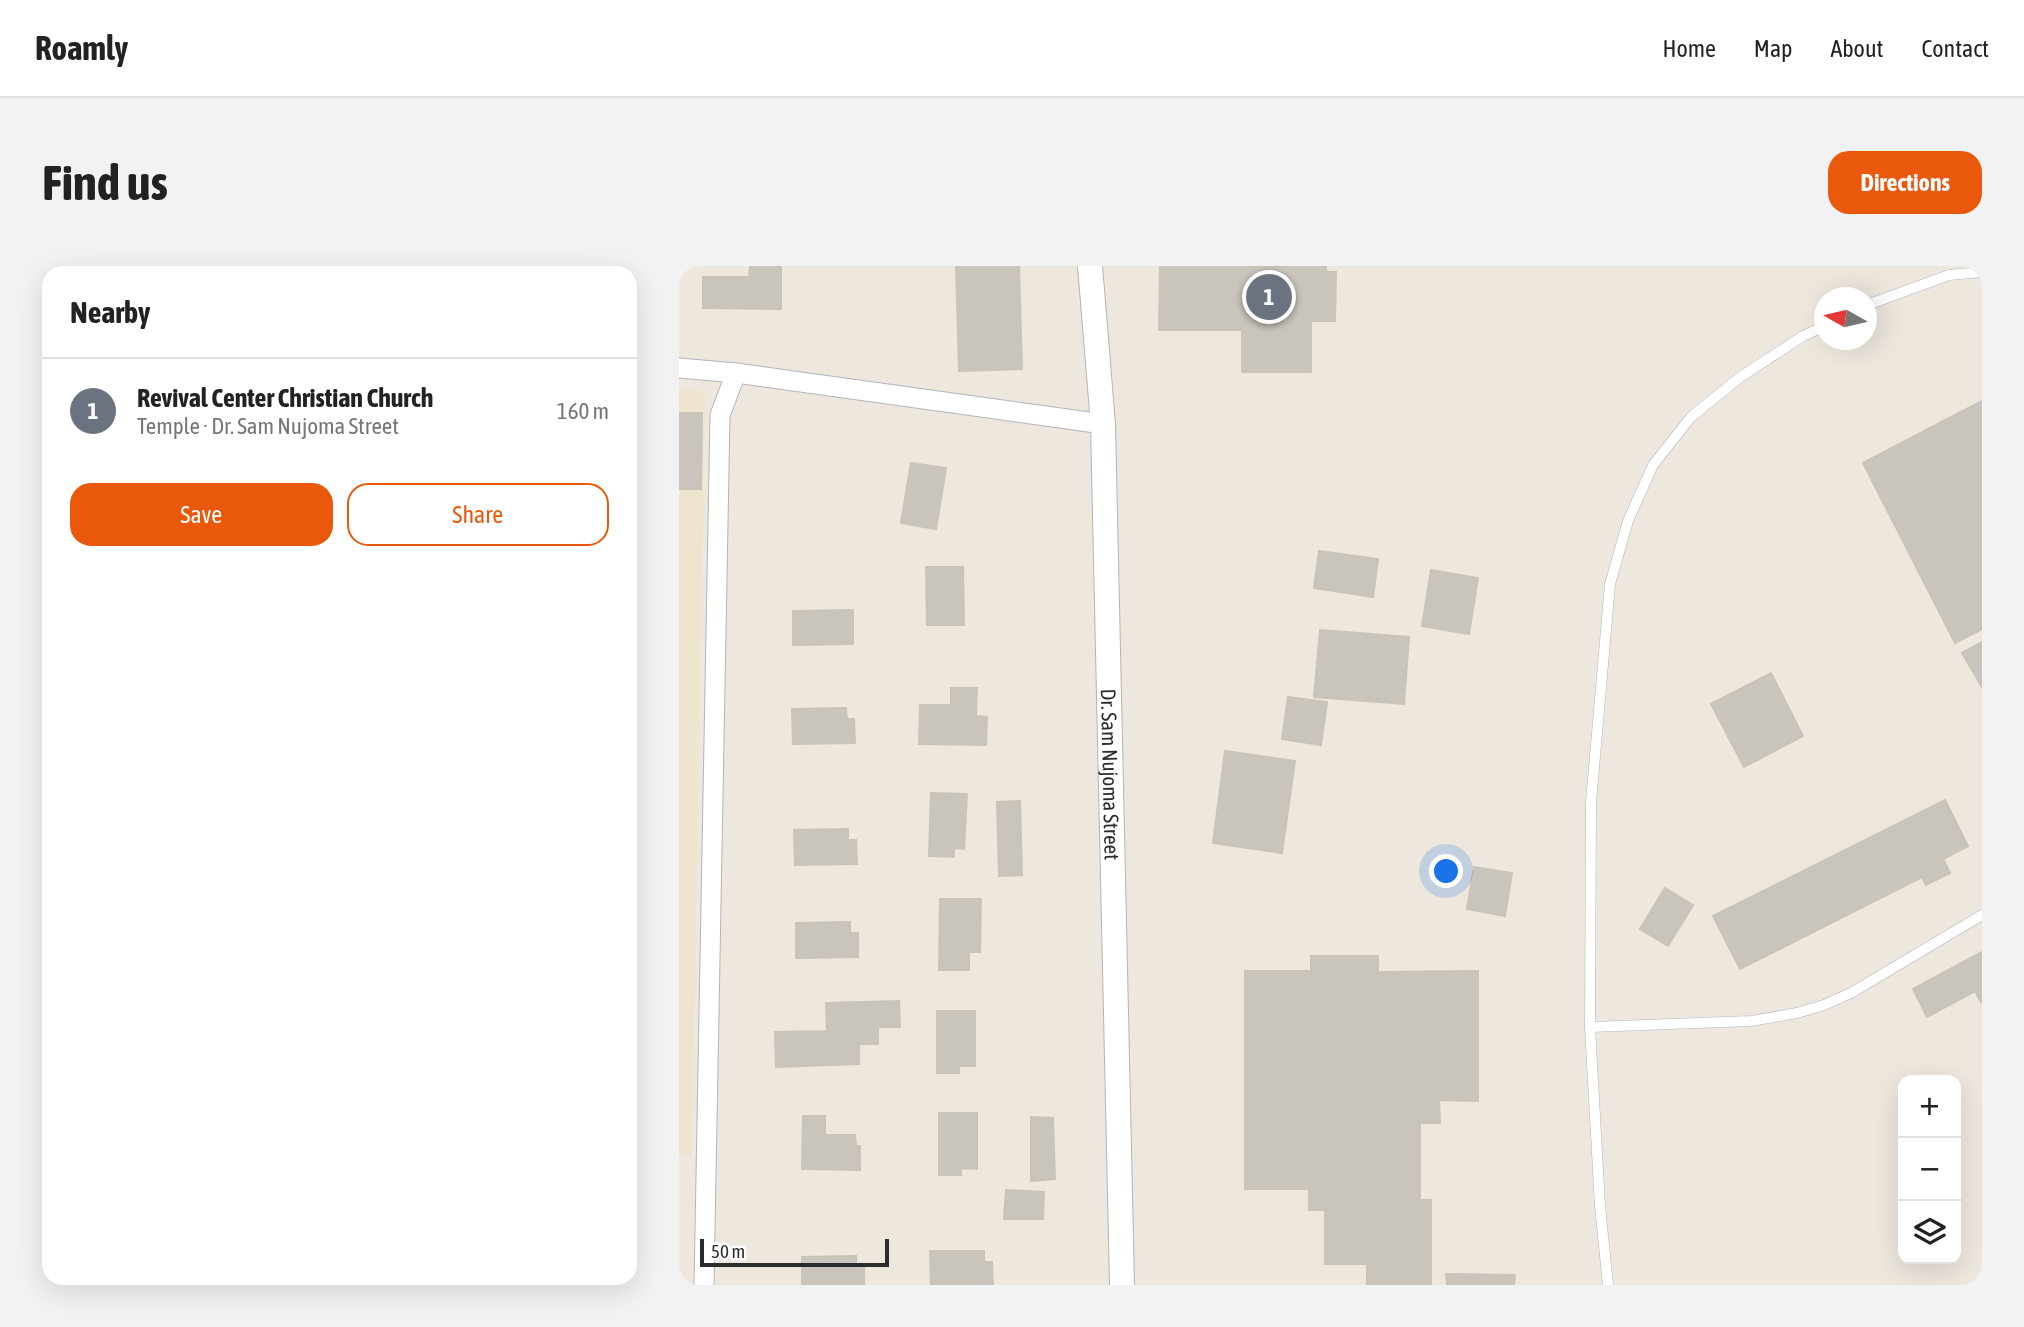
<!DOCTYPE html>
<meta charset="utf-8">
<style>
body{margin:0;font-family:"Asap Condensed",sans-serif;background:#f2f2f2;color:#222}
.controls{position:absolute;right:21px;bottom:21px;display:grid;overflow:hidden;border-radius:14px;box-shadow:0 7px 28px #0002}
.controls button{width:63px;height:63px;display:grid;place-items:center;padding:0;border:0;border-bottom:2px solid #e0e0e0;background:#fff;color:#222;font:35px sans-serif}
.compass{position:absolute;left:1135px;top:21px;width:63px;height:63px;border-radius:50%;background:#fff;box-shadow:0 7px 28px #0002;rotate:278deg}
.scale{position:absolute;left:21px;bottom:18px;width:189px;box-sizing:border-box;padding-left:7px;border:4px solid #2c2c2c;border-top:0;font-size:19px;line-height:24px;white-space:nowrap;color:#2c2c2c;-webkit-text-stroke:5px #fff;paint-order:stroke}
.you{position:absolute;left:768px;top:606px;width:24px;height:24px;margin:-18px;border:5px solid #fff;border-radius:50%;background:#1a73e8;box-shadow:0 0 0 10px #1a73e833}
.badge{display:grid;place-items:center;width:46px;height:46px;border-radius:50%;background:#ea580c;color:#fff;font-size:23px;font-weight:700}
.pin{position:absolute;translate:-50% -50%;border:4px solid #fff;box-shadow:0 2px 7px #0006}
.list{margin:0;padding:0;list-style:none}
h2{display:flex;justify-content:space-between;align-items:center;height:91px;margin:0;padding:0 28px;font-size:30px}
h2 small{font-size:23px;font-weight:400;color:#767676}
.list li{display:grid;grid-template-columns:46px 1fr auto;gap:21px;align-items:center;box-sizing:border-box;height:105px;padding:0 28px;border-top:2px solid #e0e0e0}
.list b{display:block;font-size:26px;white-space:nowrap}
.list p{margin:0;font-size:23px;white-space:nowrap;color:#767676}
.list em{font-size:23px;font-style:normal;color:#767676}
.actions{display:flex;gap:14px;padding:21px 28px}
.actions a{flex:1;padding:16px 0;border:2px solid #ea580c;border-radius:21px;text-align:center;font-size:24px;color:#ea580c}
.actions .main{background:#ea580c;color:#fff}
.icon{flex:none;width:38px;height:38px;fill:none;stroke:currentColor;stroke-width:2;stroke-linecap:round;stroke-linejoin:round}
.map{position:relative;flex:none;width:1303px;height:1019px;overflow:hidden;border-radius:21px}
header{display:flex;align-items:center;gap:42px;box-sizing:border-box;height:98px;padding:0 35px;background:#fff;border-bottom:2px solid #e0e0e0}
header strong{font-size:33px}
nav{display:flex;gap:38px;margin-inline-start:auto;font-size:24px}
.intro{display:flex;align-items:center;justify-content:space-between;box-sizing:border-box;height:168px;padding:0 42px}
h1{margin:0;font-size:49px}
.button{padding:18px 32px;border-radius:21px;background:#ea580c;color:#fff;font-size:24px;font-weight:700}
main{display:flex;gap:42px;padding:0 42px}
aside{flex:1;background:#fff;border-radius:21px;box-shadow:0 7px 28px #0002}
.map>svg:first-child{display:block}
.education{fill:#eee5ce}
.building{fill:#c9c5bd;stroke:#c9c3b8;stroke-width:2}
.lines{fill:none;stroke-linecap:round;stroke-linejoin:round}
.service-casing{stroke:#b2b4bf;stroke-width:11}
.minor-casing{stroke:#b2b4bf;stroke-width:21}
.tertiary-casing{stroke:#b2b4bf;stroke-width:26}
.service{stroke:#fff;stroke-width:10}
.minor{stroke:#fff;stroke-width:19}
.tertiary{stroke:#fff;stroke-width:24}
.labels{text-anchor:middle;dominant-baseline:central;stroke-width:7;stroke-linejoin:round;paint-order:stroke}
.street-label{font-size:21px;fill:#2c2c2c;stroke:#fff}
</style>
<header>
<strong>Roamly</strong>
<nav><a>Home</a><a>Map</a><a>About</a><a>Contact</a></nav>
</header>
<div class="intro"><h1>Find us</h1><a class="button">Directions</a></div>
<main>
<aside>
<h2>Nearby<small></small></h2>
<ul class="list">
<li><span class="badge" style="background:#6b7280">1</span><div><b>Revival Center Christian Church</b><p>Temple · Dr. Sam Nujoma Street</p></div><em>160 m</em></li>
</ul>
<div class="actions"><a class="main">Save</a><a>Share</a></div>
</aside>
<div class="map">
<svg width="1303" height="1019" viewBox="0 0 1303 1019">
<rect width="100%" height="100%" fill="#ede7de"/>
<!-- education -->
<path class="education" d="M 0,122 L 26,126 L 13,889 L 0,889 Z"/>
<!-- building -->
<g class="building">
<path d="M 71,0 L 102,0 L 102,43 L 24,42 L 24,11 L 70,11 Z"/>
<path d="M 277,0 L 340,0 L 343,103 L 280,105 Z"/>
<path d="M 481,0 L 647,0 L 647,6 L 657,6 L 656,55 L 632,55 L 632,106 L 563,106 L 563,64 L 480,64 Z"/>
<path d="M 1303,135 L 1303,363 L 1276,377 L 1184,197 Z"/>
<path d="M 0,147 L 23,147 L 22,223 L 0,223 Z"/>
<path d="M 232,197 L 267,202 L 257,263 L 222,257 Z"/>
<path d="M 640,285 L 699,293 L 694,331 L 635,322 Z"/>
<path d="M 247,301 L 284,301 L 285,359 L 248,359 Z"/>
<path d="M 752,304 L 799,312 L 790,368 L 743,360 Z"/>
<path d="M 174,344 L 174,378 L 114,379 L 114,345 Z"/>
<path d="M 641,364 L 730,371 L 725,438 L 635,431 Z"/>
<path d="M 1303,376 L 1303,421 L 1283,387 Z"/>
<path d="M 1092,407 L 1124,470 L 1065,501 L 1032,438 Z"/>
<path d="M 272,422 L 298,422 L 297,450 L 308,451 L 307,479 L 240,478 L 241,439 L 272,439 Z"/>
<path d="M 609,431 L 648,436 L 642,479 L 603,473 Z"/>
<path d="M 167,442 L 168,453 L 175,453 L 176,477 L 114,478 L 113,443 Z"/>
<path d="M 546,485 L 616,495 L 603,587 L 534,577 Z"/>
<path d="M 252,527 L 288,528 L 285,583 L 275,582 L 275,591 L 250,590 Z"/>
<path d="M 1266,534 L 1289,580 L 1264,593 L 1271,607 L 1247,619 L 1243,611 L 1061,703 L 1034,650 Z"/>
<path d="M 341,535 L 343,609 L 320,610 L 318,536 Z"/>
<path d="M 169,563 L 169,574 L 177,574 L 178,598 L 116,599 L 115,564 Z"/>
<path d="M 795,601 L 833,607 L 826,650 L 788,643 Z"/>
<path d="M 986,622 L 1014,639 L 989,680 L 961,663 Z"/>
<path d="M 261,633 L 302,633 L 301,686 L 290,686 L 290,704 L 260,704 Z"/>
<path d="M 171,656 L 171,667 L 179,667 L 179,691 L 117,692 L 117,657 Z"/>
<path d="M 1303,686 L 1303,738 L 1296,725 L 1248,751 L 1234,723 Z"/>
<path d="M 632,690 L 699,690 L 699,706 L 799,705 L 799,835 L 760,834 L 761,857 L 741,857 L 741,934 L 752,934 L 752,1019 L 688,1019 L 688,998 L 646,998 L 646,944 L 630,944 L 630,923 L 566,923 L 566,705 L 632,705 Z"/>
<path d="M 220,735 L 221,761 L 199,761 L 199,778 L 180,778 L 180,798 L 97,801 L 96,766 L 148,765 L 147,737 Z"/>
<path d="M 258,745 L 296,745 L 296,800 L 280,800 L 280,807 L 258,807 Z"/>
<path d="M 260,847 L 298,847 L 298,903 L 282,902 L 282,909 L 260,909 Z"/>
<path d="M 124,850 L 146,850 L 146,869 L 176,869 L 177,880 L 181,880 L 181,904 L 123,903 Z"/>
<path d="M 352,851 L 374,852 L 376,913 L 352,915 Z"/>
<path d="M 327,924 L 365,926 L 364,953 L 325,953 Z"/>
<path d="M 251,985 L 305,985 L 305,996 L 313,996 L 314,1019 L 252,1019 Z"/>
<path d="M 177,990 L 177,1001 L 185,1001 L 185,1019 L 123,1019 L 123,991 Z"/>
<path d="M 767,1008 L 836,1009 L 835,1019 L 768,1019 Z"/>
</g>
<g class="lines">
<!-- service casing -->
<g class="service-casing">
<g id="service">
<path d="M 1188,39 L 1270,9 L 1303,6"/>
<path d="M 911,761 L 1072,755 L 1118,747 L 1145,739 L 1172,727 L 1303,649"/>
<path d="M 929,1019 L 921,940 L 911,761 L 912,536 L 931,318 L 949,255 L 974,199 L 1012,151 L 1060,112 L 1124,70 L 1146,60"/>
</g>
</g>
<!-- minor casing -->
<g class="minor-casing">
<g id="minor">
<path d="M 0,102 L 57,107 L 424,158"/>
<path d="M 25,1019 L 41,149 L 57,107"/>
</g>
</g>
<!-- tertiary casing -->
<g class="tertiary-casing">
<g id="tertiary">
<path id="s1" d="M 411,0 L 424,158 L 443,1019"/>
</g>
</g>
<!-- service -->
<use href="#service" class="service"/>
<!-- minor -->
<use href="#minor" class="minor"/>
<!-- tertiary -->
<use href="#tertiary" class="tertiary"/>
</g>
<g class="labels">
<!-- street labels -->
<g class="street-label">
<text stroke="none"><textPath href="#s1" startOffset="509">Dr. Sam Nujoma Street</textPath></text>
</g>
</g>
</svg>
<div class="controls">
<button>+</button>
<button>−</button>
<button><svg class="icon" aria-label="layers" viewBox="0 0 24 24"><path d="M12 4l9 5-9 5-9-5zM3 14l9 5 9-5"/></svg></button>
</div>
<svg class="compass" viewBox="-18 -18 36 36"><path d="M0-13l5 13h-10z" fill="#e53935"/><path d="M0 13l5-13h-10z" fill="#767676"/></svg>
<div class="scale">50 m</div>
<div class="you"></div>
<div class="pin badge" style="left:590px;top:31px;background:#6b7280">1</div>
</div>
</main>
